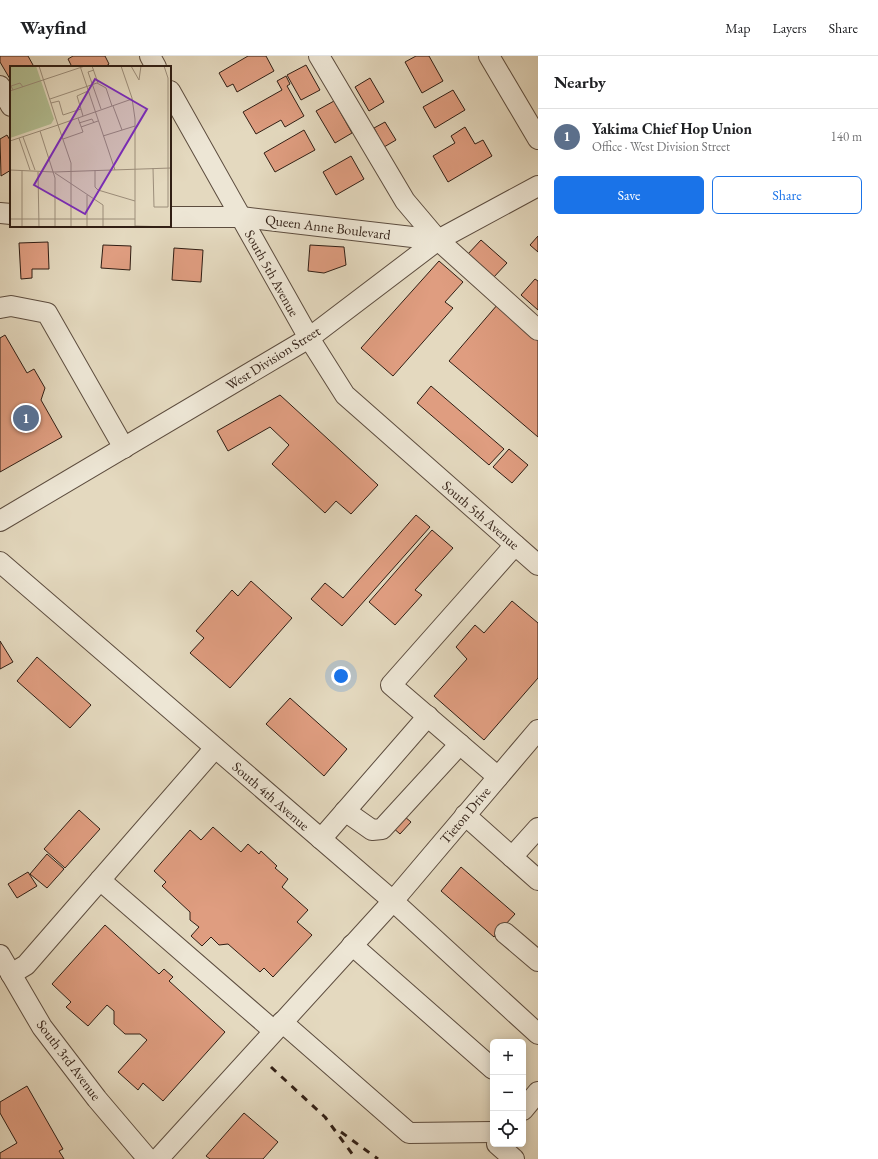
<!DOCTYPE html>
<meta charset="utf-8">
<style>
body{margin:0;font-family:"EB Garamond",serif;background:#f6f6f6;color:#202124}
.controls{position:absolute;right:12px;bottom:12px;display:grid;overflow:hidden;border-radius:6px;box-shadow:0 2px 10px #0003}
.controls button{width:36px;height:36px;display:grid;place-items:center;padding:0;border:0;border-bottom:1px solid #e0e0e0;background:#fff;color:#202124;font:20px sans-serif}
.you{position:absolute;left:341px;top:620px;width:14px;height:14px;margin:-10px;border:3px solid #fff;border-radius:50%;background:#1a73e8;box-shadow:0 0 0 6px #1a73e833}
.badge{display:grid;place-items:center;width:26px;height:26px;border-radius:50%;background:#1a73e8;color:#fff;font-size:13px;font-weight:700}
.pin{position:absolute;translate:-50% -50%;border:2px solid #fff;box-shadow:0 1px 4px #0006}
.list{margin:0;padding:0;list-style:none}
h2{display:flex;justify-content:space-between;align-items:center;height:52px;margin:0;padding:0 16px;font-size:17px}
h2 small{font-size:13px;font-weight:400;color:#757577}
.list li{display:grid;grid-template-columns:26px 1fr auto;gap:12px;align-items:center;box-sizing:border-box;height:56px;padding:0 16px;border-top:1px solid #e0e0e0}
.list b{display:block;font-size:15px;white-space:nowrap}
.list p{margin:0;font-size:13px;white-space:nowrap;color:#757577}
.list em{font-size:13px;font-style:normal;color:#757577}
.actions{display:flex;gap:8px;padding:12px 16px}
.actions a{flex:1;padding:9px 0;border:1px solid #1a73e8;border-radius:6px;text-align:center;font-size:14px;color:#1a73e8}
.actions .main{background:#1a73e8;color:#fff}
.icon{flex:none;width:22px;height:22px;fill:none;stroke:currentColor;stroke-width:2;stroke-linecap:round;stroke-linejoin:round}
.map{position:relative;flex:none;width:538px;height:1103px;overflow:hidden}
header{display:flex;align-items:center;gap:24px;box-sizing:border-box;height:56px;padding:0 20px;background:#fff;border-bottom:1px solid #e0e0e0}
header strong{font-size:19px}
nav{display:flex;gap:22px;margin-inline-start:auto;font-size:14px}
main{display:flex}
aside{flex:1;background:#fff}
.map>svg:first-child{display:block}
.building{fill:#df9d80;stroke:#301e14}
.lines{fill:none;stroke-linecap:round;stroke-linejoin:round}
.minor-casing{stroke:#5d4d3f;stroke-width:22}
.minor{stroke:#ede6d5;stroke-width:20}
.rail{stroke:#301e14;stroke-width:3;stroke-dasharray:7 7;stroke-linecap:butt}
.labels{text-anchor:middle;dominant-baseline:central;stroke-width:4;stroke-linejoin:round;paint-order:stroke}
.street-label{font-size:14px;fill:#301e14;stroke:#ede6d5}
.inset-road{fill:none;stroke:#9c8e7b;stroke-width:1}
.view{fill:#7b2cbf;fill-opacity:0.15;stroke:#7b2cbf;stroke-width:2}
.inset-edge{fill:none;stroke:#301e14;stroke-width:2}
</style>
<header>
<strong>Wayfind</strong>
<nav><a>Map</a><a>Layers</a><a>Share</a></nav>
</header>
<main>
<div class="map">
<svg width="538" height="1103" viewBox="0 0 538 1103">
<rect width="100%" height="100%" fill="#e4d9bf"/>
<filter id="stains"><feTurbulence type="fractalNoise" baseFrequency=".005" numOctaves="4"/><feColorMatrix values="0 0 0 0 .2 0 0 0 0 .09 0 0 0 0 .02 0 0 0 .5 -.17"/></filter>
<radialGradient id="worn" r=".72"><stop offset=".6" stop-color="#630" stop-opacity="0"/><stop offset="1" stop-color="#630" stop-opacity=".3"/></radialGradient>
<!-- building -->
<g class="building">
<path d="M 0,0 L 28,0 L 33,9 L 31,11 L 11,11 L 10,23 L 0,6 Z"/>
<path d="M 73,0 L 105,0 L 109,8 L 105,11 L 72,11 L 68,3 Z"/>
<path d="M 248,0 L 266,0 L 274,15 L 237,36 L 233,28 L 227,31 L 219,17 Z"/>
<path d="M 416,0 L 429,0 L 443,25 L 422,37 L 405,6 Z"/>
<path d="M 306,9 L 320,34 L 301,44 L 287,19 Z"/>
<path d="M 286,20 L 290,28 L 287,30 L 304,60 L 285,71 L 281,64 L 256,78 L 243,56 L 282,34 L 277,25 Z"/>
<path d="M 370,22 L 384,46 L 369,55 L 355,31 Z"/>
<path d="M 453,34 L 465,54 L 435,72 L 423,51 Z"/>
<path d="M 334,45 L 352,77 L 335,87 L 316,55 Z"/>
<path d="M 385,66 L 396,84 L 384,91 L 374,72 Z"/>
<path d="M 465,71 L 475,88 L 483,84 L 492,100 L 448,126 L 433,100 L 455,87 L 451,80 Z"/>
<path d="M 304,74 L 315,94 L 275,116 L 264,97 Z"/>
<path d="M 7,79 L 11,86 L 11,114 L 1,120 L 0,83 Z"/>
<path d="M 351,100 L 364,123 L 336,139 L 323,116 Z"/>
<path d="M 538,180 L 538,196 L 530,189 Z"/>
<path d="M 481,184 L 507,207 L 493,222 L 467,199 Z"/>
<path d="M 48,186 L 49,213 L 32,213 L 32,222 L 21,223 L 19,187 Z"/>
<path d="M 103,189 L 131,190 L 130,214 L 101,212 Z"/>
<path d="M 310,189 L 344,191 L 346,209 L 324,217 L 308,215 Z"/>
<path d="M 174,192 L 203,194 L 201,226 L 172,224 Z"/>
<path d="M 439,205 L 463,226 L 445,246 L 453,252 L 393,320 L 361,292 Z"/>
<path d="M 535,223 L 538,225 L 538,254 L 521,239 Z"/>
<path d="M 498,248 L 538,283 L 538,381 L 449,305 Z"/>
<path d="M 5,279 L 27,317 L 34,313 L 45,332 L 41,344 L 62,381 L 0,416 L 0,282 Z"/>
<path d="M 431,330 L 504,393 L 489,409 L 417,347 Z"/>
<path d="M 280,339 L 378,429 L 351,458 L 336,445 L 325,457 L 272,408 L 289,389 L 270,371 L 228,395 L 217,375 Z"/>
<path d="M 509,393 L 528,409 L 512,427 L 493,411 Z"/>
<path d="M 416,459 L 430,471 L 342,570 L 311,543 L 325,527 L 343,542 Z"/>
<path d="M 432,474 L 453,492 L 415,534 L 422,539 L 395,569 L 369,546 Z"/>
<path d="M 251,525 L 292,562 L 230,632 L 190,597 L 204,582 L 196,575 L 232,534 L 238,540 Z"/>
<path d="M 512,545 L 538,567 L 538,622 L 484,684 L 434,640 L 467,603 L 456,591 L 475,569 L 484,577 Z"/>
<path d="M 0,585 L 13,606 L 0,613 Z"/>
<path d="M 37,601 L 91,649 L 70,672 L 17,625 Z"/>
<path d="M 290,642 L 347,693 L 324,720 L 266,668 Z"/>
<path d="M 392,750 L 411,766 L 400,778 L 382,762 Z"/>
<path d="M 79,754 L 100,773 L 65,812 L 44,793 Z"/>
<path d="M 213,771 L 241,796 L 248,788 L 259,798 L 261,795 L 277,810 L 275,812 L 288,823 L 282,831 L 308,854 L 297,866 L 312,879 L 273,921 L 264,912 L 260,916 L 228,888 L 219,889 L 211,881 L 202,890 L 191,880 L 199,871 L 190,864 L 190,856 L 162,830 L 166,826 L 154,815 L 190,774 L 201,784 Z"/>
<path d="M 47,798 L 64,813 L 47,832 L 30,818 Z"/>
<path d="M 461,811 L 515,858 L 494,881 L 441,835 Z"/>
<path d="M 28,816 L 37,830 L 17,842 L 8,828 Z"/>
<path d="M 105,869 L 159,918 L 164,913 L 173,921 L 169,925 L 225,976 L 163,1045 L 143,1027 L 138,1034 L 118,1016 L 147,984 L 140,978 L 125,978 L 114,968 L 114,955 L 107,949 L 88,970 L 66,951 L 71,946 L 52,928 Z"/>
<path d="M 27,1030 L 63,1093 L 59,1095 L 64,1103 L 0,1103 L 0,1097 L 17,1087 L 0,1057 L 0,1046 Z"/>
<path d="M 244,1057 L 278,1086 L 263,1103 L 210,1103 L 206,1100 Z"/>
</g>
<g class="lines">
<!-- minor casing -->
<g class="minor-casing">
<g id="minor">
<path d="M 150,0 L 156,11"/>
<path d="M 319,0 L 405,145 L 438,184 L 538,274"/>
<path d="M 489,0 L 538,83"/>
<path d="M 0,30 L 11,50"/>
<path d="M 170,35 L 309,282 L 345,339 L 538,509"/>
<path d="M 0,157 L 11,158"/>
<path d="M 170,161 L 241,161 L 438,184"/>
<path d="M 0,252 L 11,250 L 47,257 L 124,392"/>
<path d="M 0,465 L 309,282 L 438,184 L 538,130"/>
<path d="M 0,506 L 393,845 L 538,978"/>
<path d="M 498,721 L 391,629 L 515,489"/>
<path d="M 345,755 L 372,774 L 382,773 L 460,688"/>
<path d="M 465,759 L 512,801 L 538,772"/>
<path d="M 321,783 L 428,660"/>
<path d="M 512,801 L 538,824"/>
<path d="M 100,824 L 274,975"/>
<path d="M 505,877 L 538,905"/>
<path d="M 352,889 L 493,1013"/>
<path d="M 0,899 L 42,971 L 97,1043 L 148,1103"/>
<path d="M 11,918 L 26,909 L 215,692"/>
<path d="M 282,966 L 409,1077 L 493,1076"/>
<path d="M 523,1054 L 538,1036"/>
<path d="M 497,1088 L 514,1103"/>
<path d="M 158,1103 L 393,845 L 538,674"/>
</g>
</g>
<!-- minor -->
<use href="#minor" class="minor"/>
<!-- rail -->
<g class="rail">
<path d="M 271,1011 L 325,1061 L 356,1103"/>
<path d="M 341,1076 L 378,1103"/>
</g>
</g>
<g class="labels">
<!-- street labels -->
<g class="street-label">
<text transform="translate(328 171) rotate(7)">Queen Anne Boulevard</text>
<text transform="translate(272 217) rotate(61)">South 5th Avenue</text>
<text transform="translate(273 302) rotate(-32)">West Division Street</text>
<text transform="translate(481 459) rotate(41)">South 5th Avenue</text>
<text transform="translate(271 740) rotate(41)">South 4th Avenue</text>
<text transform="translate(465 759) rotate(-50)">Tieton Drive</text>
<text transform="translate(69 1004) rotate(53)">South 3rd Avenue</text>
</g>
</g>
<!-- overview -->
<g transform="translate(10 10)">
<rect width="161" height="161" fill="#e4d9bf"/>
<path d="M 0,0 L 26,0 L 44,53 L 41,58 L 0,72 Z" fill="#b3bf93"/>
<path class="inset-road" d="M 70,0 L 105,104M 82,0 L 88,17M 111,0 L 122,32 L 125,53 L 125,161M 121,0 L 129,14 L 131,0M 84,4 L 78,6 L 91,43M 3,24 L 1,20 L 10,17 L 13,21M 0,25 L 75,0M 40,33 L 87,17 L 96,22 L 102,40M 41,37 L 49,35 L 53,49 L 71,43 L 73,50M 103,40 L 112,64M 71,43 L 67,30 L 78,25M 69,57 L 82,53 L 84,57M 71,61 L 88,55M 30,65 L 45,112 L 45,161M 93,70 L 125,60M 13,71 L 25,104M 9,72 L 20,104M 53,73 L 73,66 L 68,52M 0,75 L 48,59 L 29,0M 143,102 L 144,141 L 158,141 L 158,12 L 154,0M 0,104 L 44,106 L 161,102M 12,104 L 12,161M 85,104 L 85,121 L 88,124 L 125,135M 28,106 L 29,161M 45,107 L 93,139 L 93,161M 0,153 L 125,153M 125,160 L 161,161M 61,161 L 61,97 L 48,59 L 122,33M 77,161 L 77,129"/>
<path class="view" d="M 85,13 L 137,43 L 75,148 L 24,119 Z"/>
<rect width="161" height="161" class="inset-edge"/>
</g>
<rect width="100%" height="100%" filter="url(#stains)"/>
<rect width="100%" height="100%" fill="url(#worn)"/>
</svg>
<div class="controls">
<button>+</button>
<button>−</button>
<button><svg class="icon" aria-label="locate" viewBox="0 0 24 24"><circle cx="12" cy="12" r="6"/><path d="M12 2v4M12 18v4M2 12h4M18 12h4"/></svg></button>
</div>
<div class="you"></div>
<div class="pin badge" style="left:26px;top:362px;background:#5c6f8a">1</div>
</div>
<aside>
<h2>Nearby<small></small></h2>
<ul class="list">
<li><span class="badge" style="background:#5c6f8a">1</span><div><b>Yakima Chief Hop Union</b><p>Office · West Division Street</p></div><em>140 m</em></li>
</ul>
<div class="actions"><a class="main">Save</a><a>Share</a></div>
</aside>
</main>
